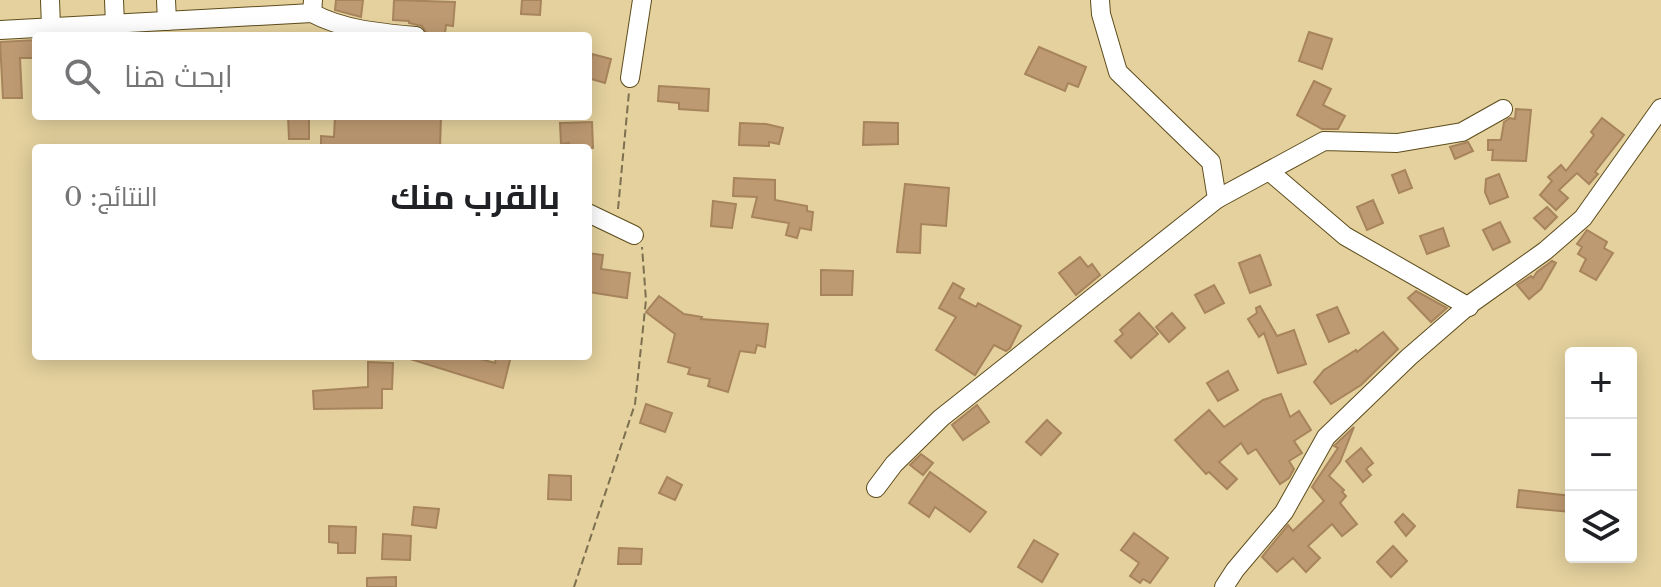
<!DOCTYPE html>
<html lang="ar">
<meta charset="utf-8">
<style>
body{margin:0;font-family:"Libre Baskerville",Cairo,serif;background:#f6f6f6;color:#202124;direction:rtl}
.controls{position:absolute;right:24px;bottom:24px;display:grid;overflow:hidden;border-radius:8px;box-shadow:0 4px 20px #0003}
.controls button{width:72px;height:72px;display:grid;place-items:center;padding:0;border:0;border-bottom:2px solid #e0e0e0;background:#fff;color:#202124;font:40px sans-serif}
.list{margin:0;padding:0;list-style:none}
h2{display:flex;justify-content:space-between;align-items:center;height:104px;margin:0;padding:0 32px;font-size:34px}
h2 small{font-size:26px;font-weight:400;color:#757577}
.icon{flex:none;width:44px;height:44px;fill:none;stroke:currentColor;stroke-width:2;stroke-linecap:round;stroke-linejoin:round}
.map{position:relative;flex:none;width:1661px;height:587px;overflow:hidden;direction:ltr}
.search{position:absolute;background:#fff;box-shadow:0 4px 20px #0003;left:32px;top:32px;width:560px;height:88px;display:flex;align-items:center;gap:20px;box-sizing:border-box;padding:0 28px;border-radius:8px;color:#757577;font-size:30px}
.panel{position:absolute;background:#fff;box-shadow:0 4px 20px #0003;left:32px;top:144px;width:560px;height:216px;border-radius:8px;direction:rtl}
.map>svg:first-child{display:block}
.building{fill:#be9a72;stroke:#a7845c;stroke-width:2}
.lines{fill:none;stroke-linecap:round;stroke-linejoin:round}
.minor-casing{stroke:#5d4c1c;stroke-width:20}
.path{stroke:#7d7050;stroke-width:2;stroke-dasharray:8 4;stroke-linecap:butt}
.minor{stroke:#fff;stroke-width:18}
</style>
<div class="map">
<svg width="1661" height="587" viewBox="0 0 1661 587">
<rect width="100%" height="100%" fill="#e4d19e"/>
<!-- building -->
<g class="building">
<path d="M 336,0 L 363,0 L 361,17 L 335,10 Z"/>
<path d="M 394,0 L 455,2 L 453,26 L 446,25 L 445,34 L 427,33 L 422,26 L 409,23 L 409,21 L 393,20 Z"/>
<path d="M 522,0 L 541,0 L 540,15 L 521,14 Z"/>
<path d="M 1309,32 L 1332,39 L 1322,69 L 1299,61 Z"/>
<path d="M 36,40 L 36,58 L 20,58 L 22,98 L 3,98 L 0,42 Z"/>
<path d="M 1039,47 L 1086,67 L 1078,87 L 1068,83 L 1065,91 L 1025,74 Z"/>
<path d="M 592,54 L 611,59 L 605,83 L 588,78 Z"/>
<path d="M 1314,81 L 1331,89 L 1323,105 L 1345,116 L 1338,129 L 1322,129 L 1297,115 Z"/>
<path d="M 659,86 L 709,89 L 708,111 L 679,109 L 679,103 L 658,101 Z"/>
<path d="M 1516,109 L 1531,110 L 1526,161 L 1492,160 L 1493,150 L 1488,150 L 1488,140 L 1501,140 L 1504,122 L 1510,118 L 1515,119 Z"/>
<path d="M 288,116 L 309,116 L 309,139 L 289,139 Z"/>
<path d="M 335,116 L 441,116 L 440,148 L 321,148 L 321,136 L 334,137 Z"/>
<path d="M 1602,118 L 1624,135 L 1595,172 L 1598,174 L 1589,184 L 1577,173 L 1559,190 L 1568,198 L 1556,210 L 1540,195 L 1552,181 L 1548,177 L 1561,165 L 1566,171 L 1594,135 L 1591,132 Z"/>
<path d="M 592,122 L 593,148 L 569,148 L 569,143 L 561,144 L 560,123 Z"/>
<path d="M 864,122 L 898,123 L 898,144 L 863,145 Z"/>
<path d="M 740,123 L 766,124 L 783,128 L 779,144 L 769,142 L 769,146 L 739,145 Z"/>
<path d="M 1468,142 L 1473,151 L 1455,159 L 1450,147 Z"/>
<path d="M 1405,170 L 1412,188 L 1399,193 L 1392,175 Z"/>
<path d="M 1499,174 L 1508,197 L 1490,204 L 1485,192 L 1486,179 Z"/>
<path d="M 734,178 L 775,180 L 775,200 L 807,206 L 807,211 L 813,212 L 811,230 L 800,228 L 797,238 L 786,235 L 789,223 L 752,217 L 757,197 L 733,196 Z"/>
<path d="M 905,184 L 949,188 L 946,226 L 921,224 L 920,253 L 897,252 Z"/>
<path d="M 1373,200 L 1383,223 L 1367,230 L 1357,207 Z"/>
<path d="M 713,201 L 736,204 L 732,228 L 711,226 Z"/>
<path d="M 1547,207 L 1557,217 L 1545,229 L 1534,218 Z"/>
<path d="M 1500,222 L 1510,242 L 1493,250 L 1483,230 Z"/>
<path d="M 1443,228 L 1449,246 L 1427,254 L 1420,236 Z"/>
<path d="M 1587,230 L 1607,242 L 1604,248 L 1613,253 L 1596,280 L 1580,271 L 1586,259 L 1578,254 L 1582,247 L 1577,244 Z"/>
<path d="M 588,253 L 603,255 L 601,269 L 630,273 L 627,298 L 588,292 Z"/>
<path d="M 1260,255 L 1271,285 L 1250,293 L 1239,263 Z"/>
<path d="M 1080,257 L 1088,267 L 1092,264 L 1100,275 L 1076,295 L 1059,273 Z"/>
<path d="M 1552,261 L 1556,263 L 1541,289 L 1529,299 L 1517,285 L 1531,276 L 1533,278 L 1537,272 Z"/>
<path d="M 821,270 L 853,271 L 852,295 L 821,295 Z"/>
<path d="M 953,283 L 964,289 L 959,298 L 976,307 L 978,303 L 1021,326 L 1010,348 L 1006,351 L 994,345 L 975,375 L 936,350 L 956,317 L 939,308 Z"/>
<path d="M 1214,285 L 1224,303 L 1205,313 L 1195,295 Z"/>
<path d="M 1416,291 L 1447,308 L 1431,322 L 1408,298 Z"/>
<path d="M 659,296 L 684,314 L 702,317 L 701,319 L 768,324 L 765,347 L 757,345 L 755,353 L 740,351 L 728,392 L 708,386 L 710,379 L 688,374 L 690,368 L 668,362 L 675,334 L 646,312 Z"/>
<path d="M 1260,306 L 1277,336 L 1294,330 L 1306,364 L 1278,373 L 1264,333 L 1259,337 L 1248,319 L 1257,313 L 1256,308 Z"/>
<path d="M 1337,307 L 1349,333 L 1329,342 L 1317,315 Z"/>
<path d="M 1139,313 L 1158,334 L 1131,358 L 1115,341 L 1123,334 L 1120,330 Z"/>
<path d="M 1172,313 L 1185,328 L 1169,342 L 1156,327 Z"/>
<path d="M 1383,332 L 1398,349 L 1361,385 L 1331,404 L 1314,382 L 1324,370 L 1356,350 L 1357,352 Z"/>
<path d="M 407,356 L 469,356 L 495,363 L 496,356 L 511,356 L 503,388 L 407,358 Z"/>
<path d="M 368,362 L 393,363 L 392,389 L 382,389 L 382,408 L 314,409 L 313,391 L 368,387 Z"/>
<path d="M 1228,371 L 1238,390 L 1218,401 L 1207,383 Z"/>
<path d="M 1281,394 L 1290,417 L 1299,411 L 1311,430 L 1294,441 L 1302,453 L 1289,461 L 1294,469 L 1289,478 L 1280,484 L 1256,449 L 1248,454 L 1241,443 L 1219,462 L 1237,479 L 1227,489 L 1209,472 L 1206,474 L 1175,440 L 1209,410 L 1224,427 L 1263,400 Z"/>
<path d="M 646,404 L 672,413 L 665,432 L 640,423 Z"/>
<path d="M 977,405 L 989,422 L 963,440 L 952,425 Z"/>
<path d="M 1047,420 L 1061,433 L 1041,455 L 1026,442 Z"/>
<path d="M 1354,427 L 1340,462 L 1329,476 L 1344,490 L 1342,492 L 1346,496 L 1340,503 L 1357,524 L 1342,536 L 1332,524 L 1308,546 L 1320,558 L 1306,572 L 1293,558 L 1277,572 L 1262,557 L 1288,525 L 1293,531 L 1324,501 L 1312,487 L 1338,448 L 1334,446 L 1336,444 Z"/>
<path d="M 1361,448 L 1373,463 L 1366,469 L 1371,475 L 1363,482 L 1346,461 Z"/>
<path d="M 921,454 L 933,463 L 923,475 L 910,465 Z"/>
<path d="M 930,472 L 986,512 L 970,532 L 935,507 L 929,517 L 909,503 Z"/>
<path d="M 549,475 L 571,476 L 571,500 L 548,499 Z"/>
<path d="M 667,477 L 682,485 L 675,500 L 659,493 Z"/>
<path d="M 1519,490 L 1571,496 L 1571,512 L 1517,507 Z"/>
<path d="M 414,507 L 439,509 L 436,528 L 412,525 Z"/>
<path d="M 1403,514 L 1415,526 L 1406,536 L 1395,522 Z"/>
<path d="M 329,526 L 356,527 L 355,553 L 338,553 L 338,543 L 329,542 Z"/>
<path d="M 1134,533 L 1168,558 L 1150,583 L 1143,579 L 1140,583 L 1130,576 L 1139,563 L 1121,550 Z"/>
<path d="M 383,534 L 411,536 L 410,560 L 382,559 Z"/>
<path d="M 1034,540 L 1058,554 L 1042,582 L 1018,567 Z"/>
<path d="M 1393,546 L 1407,561 L 1391,577 L 1377,562 Z"/>
<path d="M 619,548 L 642,549 L 641,564 L 618,564 Z"/>
<path d="M 396,577 L 396,587 L 367,587 L 367,578 Z"/>
</g>
<g class="lines">
<!-- minor casing -->
<g class="minor-casing">
<g id="minor">
<path d="M 50,0 L 51,27"/>
<path d="M 114,0 L 115,24"/>
<path d="M 166,0 L 167,21"/>
<path d="M 312,13 C 343,30 382,33 416,36"/>
<path d="M 0,30 L 312,13 L 313,0"/>
<path d="M 630,78 L 642,0"/>
<path d="M 1269,171 L 1345,236 L 1469,307"/>
<path d="M 1217,199 L 1324,141 L 1397,143 L 1462,132 L 1503,109"/>
<path d="M 588,213 L 634,235"/>
<path d="M 876,488 L 894,464 L 941,418 L 1217,199 L 1211,162 L 1118,72 L 1101,14 L 1100,0"/>
<path d="M 1224,587 L 1235,570 L 1284,512 L 1326,437 L 1409,357 L 1469,305 L 1545,251 L 1583,218 L 1661,108"/>
</g>
</g>
<!-- path -->
<g class="path">
<path d="M 618,209 L 629,92"/>
<path d="M 574,587 L 635,404 L 646,300 L 642,247"/>
</g>
<!-- minor -->
<use href="#minor" class="minor"/>
</g>
</svg>
<div class="controls">
<button>+</button>
<button>−</button>
<button><svg class="icon" aria-label="layers" viewBox="0 0 24 24"><path d="M12 4l9 5-9 5-9-5zM3 14l9 5 9-5"/></svg></button>
</div>
<div class="search"><svg class="icon" aria-label="search" viewBox="0 0 24 24"><circle cx="10" cy="10" r="6"/><path d="M15 15l6 6"/></svg>ابحث هنا</div>
<section class="panel">
<h2>بالقرب منك<small>النتائج: 0</small></h2>
<ul class="list">
</ul>
</section>
</div>
